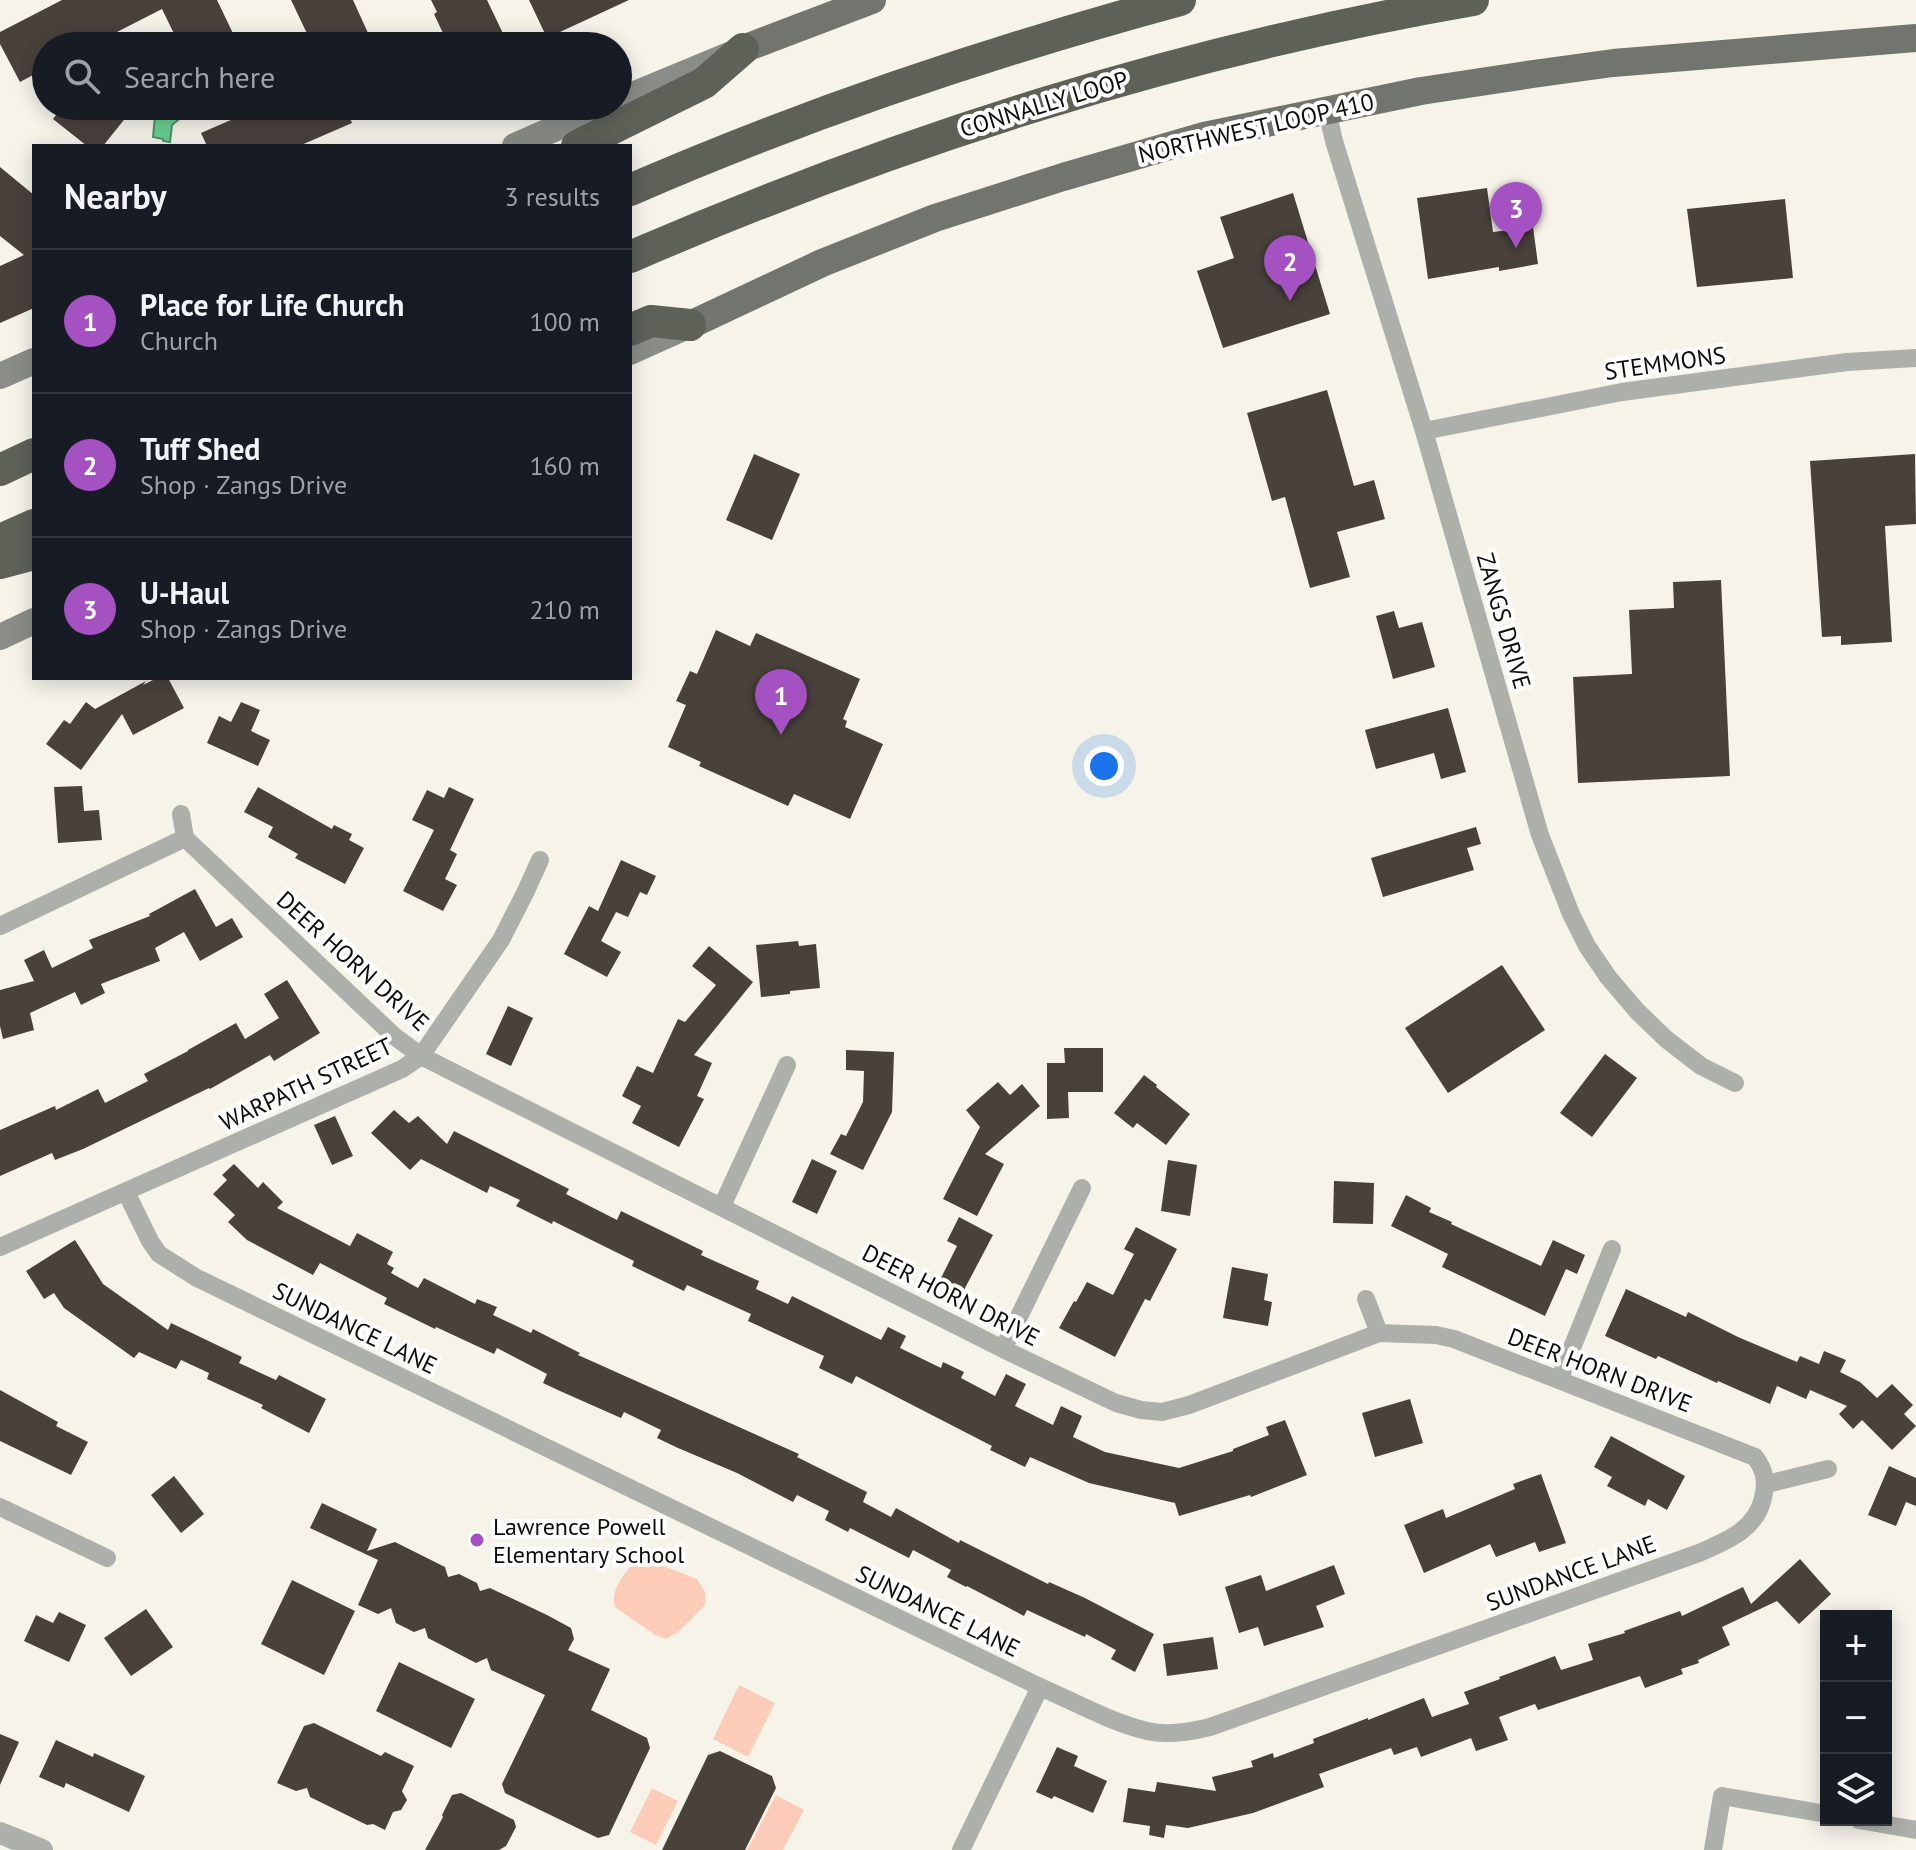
<!DOCTYPE html>
<meta charset="utf-8">
<style>
body{margin:0;font-family:"PT Sans",sans-serif;background:#242831;color:#f1f3f6}
.controls{position:absolute;right:24px;bottom:24px;display:grid;overflow:hidden;border-radius:0px;box-shadow:0 4px 20px #0003}
.controls button{width:72px;height:72px;display:grid;place-items:center;padding:0;border:0;border-bottom:2px solid #363941;background:#171b24;color:#f1f3f6;font:40px sans-serif}
.you{position:absolute;left:1104px;top:766px;width:28px;height:28px;margin:-20px;border:6px solid #fff;border-radius:50%;background:#1a73e8;box-shadow:0 0 0 12px #1a73e833}
.badge{display:grid;place-items:center;width:52px;height:52px;border-radius:50%;background:#a452c1;color:#fff;font-size:26px;font-weight:700}
.pin{position:absolute;translate:-50% -66px;filter:drop-shadow(0 2px 4px #0008)}
.pin::after{content:'';position:absolute;top:42px;width:28px;height:24px;background:inherit;clip-path:polygon(0 0,100% 0,50% 100%)}
.list{margin:0;padding:0;list-style:none}
h2{display:flex;justify-content:space-between;align-items:center;height:104px;margin:0;padding:0 32px;font-size:34px}
h2 small{font-size:26px;font-weight:400;color:#9ea1a6}
.list li{display:grid;grid-template-columns:52px 1fr auto;gap:24px;align-items:center;box-sizing:border-box;height:144px;padding:0 32px;border-top:2px solid #363941}
.list b{display:block;font-size:30px;white-space:nowrap}
.list p{margin:0;font-size:26px;white-space:nowrap;color:#9ea1a6}
.list em{font-size:26px;font-style:normal;color:#9ea1a6}
.icon{flex:none;width:44px;height:44px;fill:none;stroke:currentColor;stroke-width:2;stroke-linecap:round;stroke-linejoin:round}
.map{position:relative;flex:none;width:1916px;height:1850px;overflow:hidden}
.search{position:absolute;background:#171b24;box-shadow:0 4px 20px #0003;left:32px;top:32px;width:600px;height:88px;display:flex;align-items:center;gap:20px;box-sizing:border-box;padding:0 28px;border-radius:44px;color:#9ea1a6;font-size:30px}
.panel{position:absolute;background:#171b24;box-shadow:0 4px 20px #0003;left:32px;top:144px;width:600px;height:536px;border-radius:0px}
.map>svg:first-child{display:block}
.green{fill:#fdccb9}
.water{fill:#6acd91;stroke:#4e9368;stroke-width:2}
.building{fill:#49423b}
.lines{fill:none;stroke-linecap:round;stroke-linejoin:round}
.minor{stroke:#adafaa;stroke-width:18}
.tertiary{stroke:#adafaa;stroke-width:22}
.secondary{stroke:#8a8d87;stroke-width:26}
.primary{stroke:#72756d;stroke-width:28}
.motorway{stroke:#5d6158;stroke-width:32}
.poi-dot{fill:#a452c1;stroke:#fff;stroke-width:3}
.labels{text-anchor:middle;dominant-baseline:central;stroke-width:8;stroke-linejoin:round;paint-order:stroke}
.street-label{font-size:24px;fill:#0e0d09;stroke:#fff}
.poi-label{font-size:24px;fill:#0e0d09;stroke:#fff;text-anchor:start}
</style>
<div class="map">
<svg width="1916" height="1850" viewBox="0 0 1916 1850">
<rect width="100%" height="100%" fill="#f6f4e9"/>
<!-- green -->
<g class="green">
<path d="M 645,1559 L 697,1579 L 705,1592 L 705,1605 L 678,1632 L 666,1639 L 655,1635 L 616,1608 C 608,1591 625,1574 635,1560 Z"/>
<path d="M 739,1685 L 775,1703 L 748,1757 L 713,1739 Z"/>
<path d="M 652,1788 L 678,1801 L 656,1845 L 630,1832 Z"/>
<path d="M 776,1795 L 804,1810 L 783,1850 L 747,1850 Z"/>
</g>
<!-- water -->
<path class="water" d="M 166,106 L 174,106 L 183,116 L 172,125 L 170,142 L 163,141 L 163,139 L 153,137 L 155,115 Z"/>
<!-- building -->
<g class="building">
<path d="M 62,0 L 217,0 L 239,46 L 180,46 L 162,9 L 115,33 L 131,46 L 46,46 L 46,68 L 20,82 L 0,44 L 0,32 Z"/>
<path d="M 291,0 L 353,0 L 374,46 L 313,46 Z"/>
<path d="M 431,0 L 487,0 L 509,46 L 449,46 L 434,14 L 437,12 Z"/>
<path d="M 529,0 L 629,0 L 547,38 Z"/>
<path d="M 63,106 L 135,106 L 103,146 L 87,146 L 53,119 Z"/>
<path d="M 263,106 L 345,106 L 352,123 L 299,146 L 207,146 L 201,133 Z"/>
<path d="M 0,167 L 34,195 L 34,308 L 0,323 L 0,266 L 24,255 L 0,236 Z"/>
<path d="M 1487,188 L 1493,232 L 1533,227 L 1538,264 L 1499,271 L 1499,267 L 1428,279 L 1417,198 Z"/>
<path d="M 1293,193 L 1330,314 L 1223,348 L 1197,271 L 1234,258 L 1220,217 Z"/>
<path d="M 1785,199 L 1793,278 L 1697,287 L 1687,209 Z"/>
<path d="M 1327,390 L 1354,486 L 1374,480 L 1385,519 L 1337,532 L 1350,577 L 1310,588 L 1285,497 L 1272,501 L 1247,413 Z"/>
<path d="M 754,454 L 800,474 L 772,540 L 726,520 Z"/>
<path d="M 1915,454 L 1916,524 L 1885,526 L 1892,642 L 1841,645 L 1841,636 L 1822,637 L 1810,461 Z"/>
<path d="M 1721,580 L 1730,776 L 1578,783 L 1573,677 L 1632,674 L 1629,610 L 1674,608 L 1673,582 Z"/>
<path d="M 1394,611 L 1399,628 L 1422,622 L 1435,667 L 1393,679 L 1376,616 Z"/>
<path d="M 716,630 L 750,646 L 756,633 L 860,679 L 843,719 L 847,721 L 845,727 L 883,744 L 850,819 L 794,794 L 788,806 L 699,766 L 701,762 L 668,747 L 686,705 L 676,701 L 690,671 L 697,674 Z"/>
<path d="M 157,678 L 168,678 L 184,708 L 133,735 L 122,714 L 81,770 L 46,744 L 64,720 L 70,724 L 86,702 L 95,709 L 146,681 L 143,685 Z"/>
<path d="M 241,702 L 260,710 L 251,731 L 270,740 L 258,766 L 207,743 L 219,716 L 231,722 Z"/>
<path d="M 1448,708 L 1466,772 L 1441,779 L 1434,753 L 1376,769 L 1365,730 Z"/>
<path d="M 82,786 L 84,811 L 99,810 L 102,840 L 58,843 L 54,787 Z"/>
<path d="M 258,787 L 332,829 L 334,825 L 352,834 L 349,840 L 364,848 L 345,884 L 295,858 L 298,854 L 268,837 L 273,827 L 244,812 Z"/>
<path d="M 449,787 L 474,799 L 450,850 L 457,854 L 445,879 L 457,885 L 443,911 L 403,891 L 434,830 L 412,820 L 427,790 L 444,798 Z"/>
<path d="M 1476,827 L 1481,844 L 1467,848 L 1474,870 L 1383,897 L 1371,858 Z"/>
<path d="M 621,860 L 656,876 L 647,895 L 640,892 L 628,917 L 616,912 L 601,941 L 621,952 L 607,977 L 564,954 L 589,906 L 598,911 Z"/>
<path d="M 195,889 L 216,927 L 232,918 L 243,937 L 200,961 L 184,932 L 155,948 L 160,961 L 101,984 L 105,993 L 81,1005 L 75,992 L 30,1013 L 34,1030 L 3,1039 L 0,1026 L 0,990 L 34,981 L 24,960 L 44,950 L 52,968 L 93,948 L 89,940 L 150,916 L 149,914 Z"/>
<path d="M 798,941 L 799,946 L 816,944 L 820,988 L 790,991 L 790,994 L 761,997 L 756,945 Z"/>
<path d="M 709,946 L 753,982 L 694,1055 L 712,1063 L 697,1096 L 704,1099 L 679,1147 L 632,1123 L 641,1106 L 622,1096 L 637,1066 L 653,1073 L 678,1019 L 685,1022 L 716,985 L 692,966 Z"/>
<path d="M 1502,965 L 1545,1030 L 1448,1093 L 1405,1028 Z"/>
<path d="M 287,980 L 320,1033 L 274,1061 L 270,1055 L 210,1089 L 209,1088 L 83,1149 L 55,1160 L 52,1153 L 0,1176 L 0,1130 L 55,1106 L 56,1110 L 98,1089 L 105,1103 L 148,1081 L 144,1074 L 188,1051 L 188,1050 L 236,1023 L 245,1039 L 279,1018 L 264,994 Z"/>
<path d="M 508,1006 L 533,1018 L 511,1066 L 486,1054 Z"/>
<path d="M 1064,1048 L 1103,1048 L 1103,1092 L 1068,1092 L 1069,1118 L 1047,1119 L 1047,1063 L 1065,1063 Z"/>
<path d="M 846,1050 L 894,1052 L 892,1112 L 863,1170 L 830,1154 L 841,1134 L 846,1136 L 863,1102 L 864,1071 L 846,1070 Z"/>
<path d="M 1605,1054 L 1637,1078 L 1592,1137 L 1560,1113 Z"/>
<path d="M 1144,1075 L 1157,1085 L 1156,1087 L 1190,1114 L 1166,1145 L 1137,1123 L 1133,1128 L 1114,1113 Z"/>
<path d="M 998,1082 L 1010,1095 L 1022,1084 L 1040,1106 L 985,1154 L 1004,1164 L 977,1216 L 943,1199 L 980,1127 L 966,1110 Z"/>
<path d="M 394,1110 L 409,1123 L 418,1116 L 447,1144 L 454,1131 L 569,1189 L 566,1194 L 617,1220 L 621,1211 L 703,1251 L 701,1255 L 759,1281 L 756,1289 L 788,1304 L 792,1296 L 881,1340 L 888,1327 L 906,1336 L 900,1348 L 941,1368 L 943,1362 L 964,1372 L 961,1378 L 995,1396 L 1006,1374 L 1026,1384 L 1015,1406 L 1053,1425 L 1061,1406 L 1082,1416 L 1073,1437 L 1105,1452 L 1179,1468 L 1233,1451 L 1233,1449 L 1269,1435 L 1266,1427 L 1285,1420 L 1307,1475 L 1251,1497 L 1250,1495 L 1179,1516 L 1175,1503 L 1089,1483 L 1030,1457 L 1025,1467 L 990,1450 L 992,1446 L 856,1376 L 852,1384 L 819,1368 L 824,1356 L 748,1321 L 751,1314 L 687,1285 L 684,1291 L 632,1266 L 634,1261 L 553,1221 L 552,1224 L 516,1206 L 520,1200 L 490,1186 L 487,1193 L 421,1159 L 410,1170 L 371,1133 Z"/>
<path d="M 335,1116 L 353,1156 L 332,1165 L 314,1125 Z"/>
<path d="M 812,1159 L 837,1171 L 817,1214 L 792,1202 Z"/>
<path d="M 1168,1160 L 1197,1165 L 1190,1216 L 1161,1211 Z"/>
<path d="M 234,1164 L 258,1188 L 263,1182 L 283,1202 L 277,1208 L 350,1246 L 357,1233 L 393,1252 L 387,1264 L 394,1268 L 391,1273 L 418,1288 L 424,1278 L 475,1304 L 477,1299 L 497,1307 L 493,1315 L 531,1333 L 533,1329 L 580,1353 L 578,1355 L 799,1454 L 797,1457 L 867,1492 L 863,1502 L 891,1517 L 896,1508 L 959,1543 L 960,1540 L 1048,1584 L 1049,1582 L 1085,1598 L 1154,1634 L 1135,1672 L 1111,1659 L 1116,1650 L 1086,1634 L 1085,1637 L 1027,1610 L 1024,1616 L 967,1586 L 966,1587 L 947,1577 L 951,1570 L 913,1550 L 909,1558 L 850,1528 L 848,1532 L 825,1520 L 829,1511 L 797,1495 L 793,1502 L 737,1473 L 678,1448 L 657,1438 L 661,1430 L 624,1412 L 621,1418 L 560,1391 L 543,1383 L 547,1374 L 497,1348 L 494,1354 L 436,1327 L 435,1329 L 384,1304 L 387,1298 L 320,1263 L 313,1275 L 247,1240 L 228,1222 L 235,1215 L 213,1194 L 227,1180 L 222,1175 Z"/>
<path d="M 1334,1181 L 1374,1183 L 1373,1224 L 1333,1223 Z"/>
<path d="M 1406,1195 L 1431,1208 L 1429,1212 L 1452,1222 L 1451,1224 L 1541,1266 L 1553,1240 L 1585,1255 L 1577,1274 L 1566,1269 L 1545,1316 L 1442,1267 L 1448,1254 L 1391,1226 Z"/>
<path d="M 959,1217 L 993,1235 L 964,1290 L 941,1278 L 957,1246 L 947,1241 Z"/>
<path d="M 1136,1227 L 1177,1249 L 1150,1301 L 1145,1299 L 1115,1357 L 1059,1328 L 1074,1301 L 1076,1302 L 1087,1282 L 1113,1295 L 1134,1254 L 1124,1249 Z"/>
<path d="M 75,1240 L 103,1284 L 168,1330 L 171,1323 L 242,1357 L 239,1363 L 276,1380 L 279,1375 L 326,1399 L 309,1433 L 261,1408 L 263,1405 L 207,1379 L 209,1373 L 181,1360 L 176,1369 L 139,1352 L 134,1358 L 64,1308 L 54,1293 L 44,1299 L 26,1271 Z"/>
<path d="M 1232,1267 L 1268,1274 L 1264,1300 L 1272,1302 L 1268,1326 L 1223,1318 Z"/>
<path d="M 1626,1289 L 1686,1317 L 1688,1312 L 1738,1337 L 1797,1362 L 1800,1356 L 1819,1364 L 1824,1351 L 1846,1360 L 1840,1372 L 1860,1382 L 1877,1398 L 1892,1384 L 1913,1405 L 1904,1414 L 1916,1426 L 1892,1450 L 1862,1420 L 1853,1429 L 1839,1414 L 1847,1406 L 1810,1390 L 1806,1399 L 1777,1386 L 1770,1404 L 1718,1381 L 1717,1383 L 1658,1356 L 1656,1359 L 1605,1336 Z"/>
<path d="M 0,1390 L 58,1422 L 56,1426 L 88,1442 L 71,1475 L 0,1441 Z"/>
<path d="M 1410,1399 L 1423,1443 L 1375,1457 L 1362,1413 Z"/>
<path d="M 1611,1436 L 1685,1476 L 1667,1510 L 1648,1499 L 1645,1506 L 1607,1486 L 1612,1477 L 1594,1467 Z"/>
<path d="M 1889,1466 L 1916,1478 L 1916,1506 L 1906,1502 L 1896,1526 L 1868,1515 Z"/>
<path d="M 1541,1474 L 1566,1543 L 1539,1552 L 1535,1542 L 1496,1557 L 1490,1544 L 1424,1573 L 1404,1525 L 1443,1509 L 1446,1518 L 1515,1489 L 1513,1484 Z"/>
<path d="M 174,1476 L 204,1514 L 181,1533 L 151,1495 Z"/>
<path d="M 322,1503 L 377,1529 L 367,1551 L 395,1542 L 445,1567 L 448,1577 L 459,1574 L 477,1583 L 480,1591 L 490,1588 L 547,1615 L 571,1628 L 574,1639 L 568,1650 L 610,1669 L 591,1710 L 647,1738 L 650,1748 L 609,1835 L 598,1838 L 505,1793 L 502,1784 L 545,1695 L 491,1670 L 487,1658 L 476,1663 L 428,1638 L 425,1628 L 414,1632 L 396,1623 L 391,1608 L 378,1614 L 358,1605 L 378,1560 L 310,1528 Z"/>
<path d="M 1800,1559 L 1831,1594 L 1799,1624 L 1777,1601 L 1722,1627 L 1730,1645 L 1698,1660 L 1699,1663 L 1681,1669 L 1683,1674 L 1645,1688 L 1640,1676 L 1538,1710 L 1535,1704 L 1499,1717 L 1508,1740 L 1476,1751 L 1471,1738 L 1421,1757 L 1417,1747 L 1394,1755 L 1391,1748 L 1319,1774 L 1324,1787 L 1253,1813 L 1188,1828 L 1166,1825 L 1164,1838 L 1149,1835 L 1150,1826 L 1123,1822 L 1128,1788 L 1155,1792 L 1157,1782 L 1216,1791 L 1212,1777 L 1253,1767 L 1251,1761 L 1273,1753 L 1274,1758 L 1314,1743 L 1313,1739 L 1368,1718 L 1368,1720 L 1424,1698 L 1432,1717 L 1469,1704 L 1464,1692 L 1500,1679 L 1499,1677 L 1555,1656 L 1561,1670 L 1593,1660 L 1588,1644 L 1625,1633 L 1624,1631 L 1680,1611 L 1682,1616 L 1743,1587 L 1751,1604 Z"/>
<path d="M 1334,1565 L 1345,1594 L 1316,1606 L 1324,1627 L 1264,1646 L 1258,1627 L 1239,1633 L 1225,1587 L 1261,1575 L 1266,1591 Z"/>
<path d="M 292,1580 L 355,1611 L 324,1675 L 261,1644 Z"/>
<path d="M 146,1609 L 173,1647 L 131,1676 L 104,1638 Z"/>
<path d="M 59,1612 L 86,1625 L 69,1662 L 24,1641 L 36,1615 L 53,1623 Z"/>
<path d="M 1213,1637 L 1218,1669 L 1167,1676 L 1163,1644 Z"/>
<path d="M 399,1662 L 475,1699 L 451,1748 L 376,1711 Z"/>
<path d="M 314,1723 L 381,1756 L 385,1752 L 414,1766 L 402,1791 L 407,1800 L 401,1810 L 393,1812 L 385,1830 L 373,1824 L 367,1825 L 310,1797 L 307,1788 L 296,1791 L 277,1783 L 304,1726 Z"/>
<path d="M 0,1734 L 19,1742 L 0,1785 Z"/>
<path d="M 56,1740 L 93,1757 L 94,1753 L 145,1776 L 129,1812 L 66,1783 L 64,1788 L 39,1777 Z"/>
<path d="M 1057,1747 L 1078,1756 L 1074,1766 L 1107,1781 L 1093,1813 L 1054,1796 L 1052,1799 L 1036,1792 Z"/>
<path d="M 720,1751 L 772,1776 L 776,1788 L 745,1850 L 662,1850 L 708,1755 Z"/>
<path d="M 461,1793 L 514,1820 L 516,1827 L 506,1846 L 499,1850 L 425,1850 L 443,1817 L 442,1815 L 452,1795 Z"/>
</g>
<g class="lines">
<!-- minor -->
<g class="minor">
<path d="M 1327,110 L 1334,141 L 1424,431 L 1540,835 L 1571,914 L 1587,946 L 1608,977 L 1637,1011 L 1666,1039 L 1701,1066 L 1735,1083"/>
<path d="M 1424,431 L 1622,392 L 1847,362 L 1916,358"/>
<path d="M 181,814 L 185,838"/>
<path d="M 0,926 L 185,838"/>
<path d="M 126,1192 L 150,1241 L 159,1254 L 197,1278 L 1040,1687 C 1075,1702 1110,1722 1147,1731 C 1168,1736 1190,1732 1210,1727 L 1699,1553 C 1726,1541 1756,1530 1763,1498 C 1767,1481 1765,1471 1755,1457 L 1454,1339 L 1436,1335 L 1379,1333 L 1189,1405 L 1162,1412 L 1141,1410 L 1116,1403 L 1003,1349 L 421,1056 L 394,1036 L 185,838"/>
<path d="M 722,1206 L 787,1065"/>
<path d="M 0,1247 L 402,1069 L 421,1056 L 501,940 L 525,893 L 540,860"/>
<path d="M 1366,1299 L 1379,1333"/>
<path d="M 1003,1349 L 1082,1188"/>
<path d="M 1559,1380 L 1612,1249"/>
<path d="M 1767,1484 L 1828,1469"/>
<path d="M 0,1507 L 107,1558"/>
<path d="M 1859,1820 L 1916,1830"/>
<path d="M 961,1850 L 1040,1687"/>
<path d="M 1713,1850 L 1722,1796 L 1826,1814"/>
</g>
<!-- tertiary -->
<path class="tertiary" d="M 0,1833 L 42,1850"/>
<!-- secondary -->
<g class="secondary">
<path d="M 618,101 L 729,55"/>
<path d="M 515,146 L 606,106"/>
<path d="M 630,352 L 690,325"/>
<path d="M 0,376 L 34,361"/>
<path d="M 0,637 L 34,621"/>
</g>
<!-- primary -->
<g class="primary">
<path d="M 743,49 L 872,0"/>
<path d="M 690,325 L 822,263 L 935,218 L 1063,177 L 1204,136 L 1421,91 L 1533,74 L 1613,63 L 1916,38"/>
</g>
<!-- motorway -->
<g class="motorway">
<path d="M 577,146 L 704,83 L 743,49"/>
<path d="M 630,190 C 809,112 992,51 1180,0"/>
<path d="M 630,257 C 903,139 1179,51 1473,0"/>
<path d="M 630,330 L 651,321 L 690,325"/>
<path d="M 0,470 L 34,454"/>
<path d="M 0,540 L 34,525"/>
<path d="M 0,563 L 34,554"/>
</g>
</g>
<!-- markers -->
<circle class="poi-dot" cx="477" cy="1540" r="8"/>
<g class="labels">
<!-- street labels -->
<g class="street-label">
<text transform="translate(1044 104) rotate(-17)">CONNALLY LOOP</text>
<text transform="translate(1256 128) rotate(-13)">NORTHWEST LOOP 410</text>
<text transform="translate(1665 363) rotate(-8)">STEMMONS</text>
<text transform="translate(1504 621) rotate(74)">ZANGS DRIVE</text>
<text transform="translate(353 961) rotate(42)">DEER HORN DRIVE</text>
<text transform="translate(306 1084) rotate(-25)">WARPATH STREET</text>
<text transform="translate(951 1295) rotate(27)">DEER HORN DRIVE</text>
<text transform="translate(355 1328) rotate(26)">SUNDANCE LANE</text>
<text transform="translate(1600 1370) rotate(21)">DEER HORN DRIVE</text>
<text transform="translate(1571 1573) rotate(-20)">SUNDANCE LANE</text>
<text transform="translate(938 1611) rotate(26)">SUNDANCE LANE</text>
</g>
<!-- poi labels -->
<g class="poi-label">
<text x="493" y="1526">Lawrence Powell<tspan x="493" dy="28">Elementary School</tspan></text>
</g>
</g>
</svg>
<div class="controls">
<button>+</button>
<button>−</button>
<button><svg class="icon" aria-label="layers" viewBox="0 0 24 24"><path d="M12 4l9 5-9 5-9-5zM3 14l9 5 9-5"/></svg></button>
</div>
<div class="you"></div>
<div class="pin badge" style="left:781px;top:735px">1</div>
<div class="pin badge" style="left:1290px;top:301px">2</div>
<div class="pin badge" style="left:1516px;top:248px">3</div>
<div class="search"><svg class="icon" aria-label="search" viewBox="0 0 24 24"><circle cx="10" cy="10" r="6"/><path d="M15 15l6 6"/></svg>Search here</div>
<section class="panel">
<h2>Nearby<small>3 results</small></h2>
<ul class="list">
<li><span class="badge">1</span><div><b>Place for Life Church</b><p>Church</p></div><em>100 m</em></li>
<li><span class="badge">2</span><div><b>Tuff Shed</b><p>Shop · Zangs Drive</p></div><em>160 m</em></li>
<li><span class="badge">3</span><div><b>U-Haul</b><p>Shop · Zangs Drive</p></div><em>210 m</em></li>
</ul>
</section>
</div>
